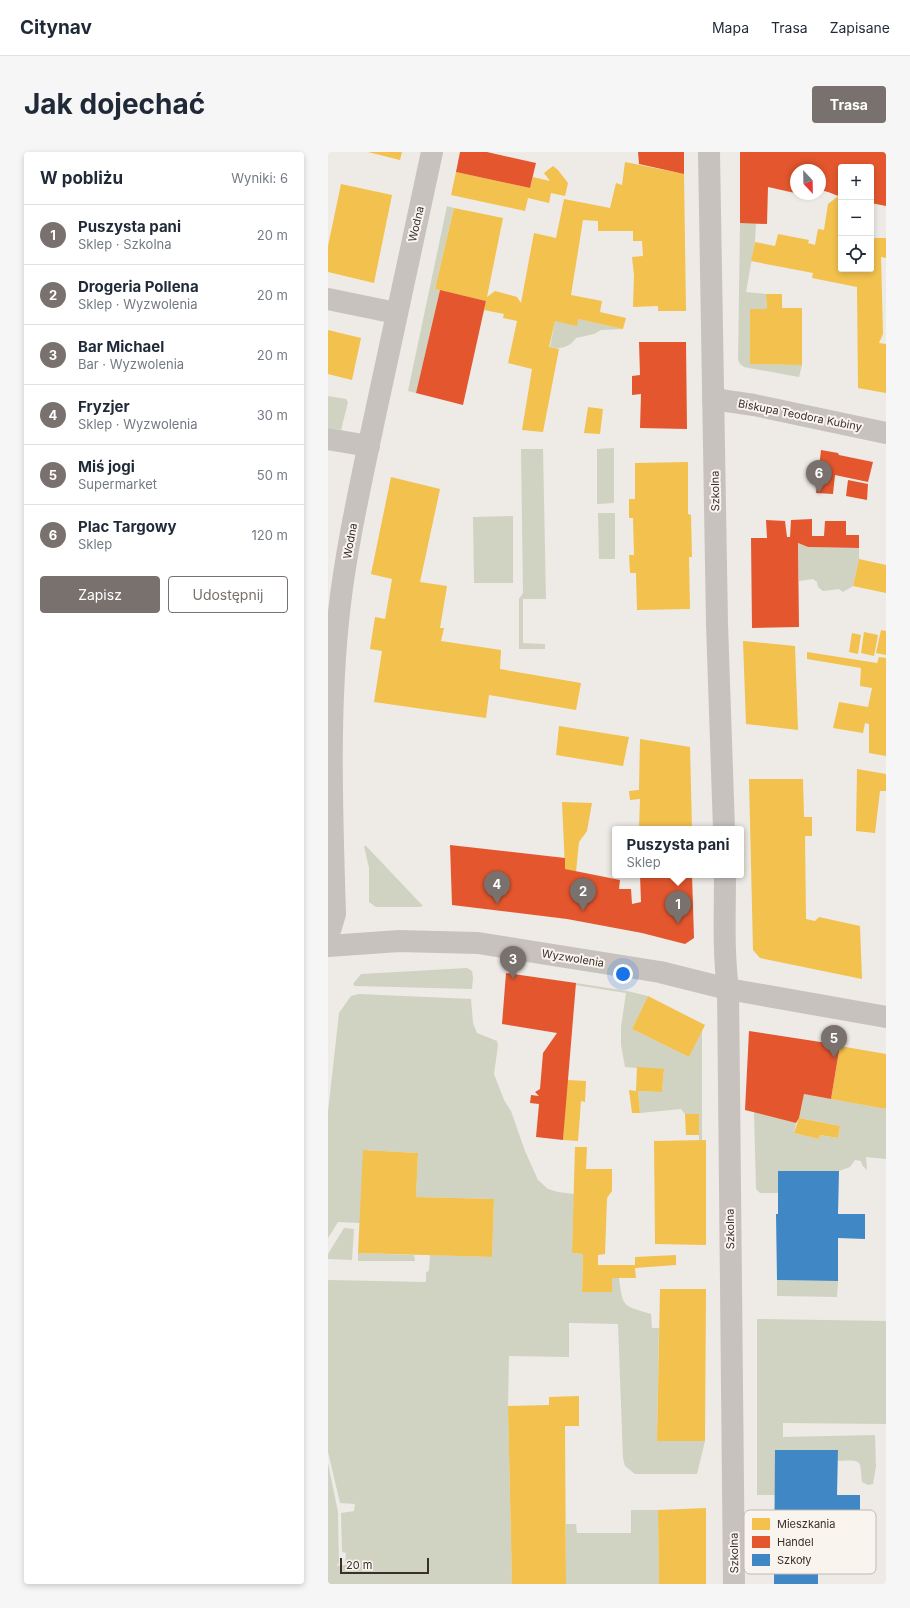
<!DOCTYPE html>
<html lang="pl">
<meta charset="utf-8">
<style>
body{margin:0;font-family:Inter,sans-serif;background:#f6f6f7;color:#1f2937}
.controls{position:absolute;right:12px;top:12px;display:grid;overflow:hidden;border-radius:4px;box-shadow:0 2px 6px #0003}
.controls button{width:36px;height:36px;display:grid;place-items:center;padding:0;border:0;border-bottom:1px solid #e0e1e3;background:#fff;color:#1f2937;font:20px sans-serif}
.compass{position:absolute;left:462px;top:12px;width:36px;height:36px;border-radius:50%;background:#fff;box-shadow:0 2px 6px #0003;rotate:158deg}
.scale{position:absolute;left:12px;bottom:10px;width:89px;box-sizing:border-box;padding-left:4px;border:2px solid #39302c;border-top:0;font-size:11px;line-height:14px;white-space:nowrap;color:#39302c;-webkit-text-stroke:3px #faf4ee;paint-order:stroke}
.you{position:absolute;left:295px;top:822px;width:14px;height:14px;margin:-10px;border:3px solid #fff;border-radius:50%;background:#1a73e8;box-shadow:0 0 0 6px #1a73e833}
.badge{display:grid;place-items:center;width:26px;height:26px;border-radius:50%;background:#78716d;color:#fff;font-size:13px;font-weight:700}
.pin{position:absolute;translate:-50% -33px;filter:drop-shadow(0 1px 2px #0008)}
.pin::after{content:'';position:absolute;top:21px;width:14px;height:12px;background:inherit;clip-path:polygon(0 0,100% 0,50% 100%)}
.popup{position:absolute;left:284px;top:674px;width:132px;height:52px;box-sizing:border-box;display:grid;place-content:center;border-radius:4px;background:#fff;filter:drop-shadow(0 1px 3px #0005);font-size:13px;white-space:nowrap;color:#747a83}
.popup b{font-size:15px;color:#1f2937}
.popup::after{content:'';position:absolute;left:50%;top:100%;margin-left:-8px;border:8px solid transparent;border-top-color:#fff}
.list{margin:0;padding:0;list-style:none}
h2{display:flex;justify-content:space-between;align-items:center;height:52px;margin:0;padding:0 16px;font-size:17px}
h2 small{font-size:13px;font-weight:400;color:#747a83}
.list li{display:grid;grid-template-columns:26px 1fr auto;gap:12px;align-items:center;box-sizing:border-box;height:60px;padding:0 16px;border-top:1px solid #e0e1e3}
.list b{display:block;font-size:15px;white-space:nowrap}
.list p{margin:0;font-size:13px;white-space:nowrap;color:#747a83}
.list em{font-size:13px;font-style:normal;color:#747a83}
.actions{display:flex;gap:8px;padding:12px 16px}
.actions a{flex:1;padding:9px 0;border:1px solid #78716d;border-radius:4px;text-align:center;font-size:14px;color:#78716d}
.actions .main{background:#78716d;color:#fff}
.icon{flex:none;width:22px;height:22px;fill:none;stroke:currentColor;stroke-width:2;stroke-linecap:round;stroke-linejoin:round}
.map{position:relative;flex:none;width:558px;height:1432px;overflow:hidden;border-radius:4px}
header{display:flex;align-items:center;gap:24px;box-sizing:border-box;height:56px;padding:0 20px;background:#fff;border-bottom:1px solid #e0e1e3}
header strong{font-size:19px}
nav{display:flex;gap:22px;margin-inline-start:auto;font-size:14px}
.intro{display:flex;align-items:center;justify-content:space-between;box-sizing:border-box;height:96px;padding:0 24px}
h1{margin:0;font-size:28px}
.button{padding:10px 18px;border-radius:4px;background:#78716d;color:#fff;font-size:14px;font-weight:700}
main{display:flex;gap:24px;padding:0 24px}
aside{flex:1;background:#fff;border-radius:4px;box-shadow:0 2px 6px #0003}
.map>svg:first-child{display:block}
.green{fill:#d0d3c1}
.homes{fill:#f2c14e}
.shops{fill:#e4572e}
.schools{fill:#3f88c5}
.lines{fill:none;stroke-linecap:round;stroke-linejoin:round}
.minor{stroke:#c8c2be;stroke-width:22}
.tertiary{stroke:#c8c2be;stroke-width:22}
.labels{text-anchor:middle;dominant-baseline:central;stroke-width:4;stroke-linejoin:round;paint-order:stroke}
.street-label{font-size:11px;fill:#39302c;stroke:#faf4ee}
.key{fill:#faf4ee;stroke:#c0b9b4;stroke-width:1}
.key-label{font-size:11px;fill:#39302c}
</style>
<header>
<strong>Citynav</strong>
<nav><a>Mapa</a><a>Trasa</a><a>Zapisane</a></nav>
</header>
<div class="intro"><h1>Jak dojechać</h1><a class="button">Trasa</a></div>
<main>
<aside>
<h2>W pobliżu<small>Wyniki: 6</small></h2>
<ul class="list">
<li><span class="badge">1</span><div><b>Puszysta pani</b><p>Sklep · Szkolna</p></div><em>20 m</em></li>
<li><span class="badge">2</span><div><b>Drogeria Pollena</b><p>Sklep · Wyzwolenia</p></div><em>20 m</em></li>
<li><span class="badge">3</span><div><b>Bar Michael</b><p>Bar · Wyzwolenia</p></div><em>20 m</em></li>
<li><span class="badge">4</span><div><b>Fryzjer</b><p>Sklep · Wyzwolenia</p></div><em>30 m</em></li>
<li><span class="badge">5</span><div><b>Miś jogi</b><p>Supermarket</p></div><em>50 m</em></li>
<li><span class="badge">6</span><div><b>Plac Targowy</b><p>Sklep</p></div><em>120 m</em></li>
</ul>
<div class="actions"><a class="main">Zapisz</a><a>Udostępnij</a></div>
</aside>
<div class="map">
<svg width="558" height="1432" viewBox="0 0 558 1432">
<rect width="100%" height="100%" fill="#eeeae6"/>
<!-- green -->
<g class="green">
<path d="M 119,54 L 126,56 L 107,137 L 112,138 L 88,241 L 80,239 Z"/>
<path d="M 412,71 L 428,71 L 427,89 L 418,140 L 438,142 L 439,157 L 422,157 L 422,212 L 474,213 L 471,225 L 416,215 L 412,212 L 410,208 Z"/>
<path d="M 250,167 L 295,177 L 273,178 L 266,182 L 248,186 C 242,195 232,198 222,195 L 227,169 L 237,171 Z"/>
<path d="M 0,244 L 18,247 L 20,250 L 13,278 L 0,276 Z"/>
<path d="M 286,296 L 286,351 L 269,352 L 269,297 Z"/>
<path d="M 193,297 L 215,297 L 218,447 L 195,447 L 195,491 L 217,492 L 217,497 L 191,497 L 191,447 L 195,441 Z"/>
<path d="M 270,361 L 287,361 L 287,407 L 271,407 Z"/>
<path d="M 185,364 L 185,431 L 146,431 L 145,365 Z"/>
<path d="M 470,391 L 480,395 L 531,396 L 531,407 L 525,434 L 515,440 L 511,437 L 495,439 L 490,435 L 489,430 L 485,427 L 471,429 Z"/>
<path d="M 36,694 L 38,694 L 95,754 L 91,755 L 48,755 L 41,750 L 41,716 Z"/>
<path d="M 139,816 L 144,819 L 145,826 L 144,837 L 27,834 L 25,832 L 33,822 Z"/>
<path d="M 248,831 L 299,839 L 320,844 L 304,877 L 361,905 L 374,878 L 374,988 L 371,988 L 371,962 L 357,962 L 353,957 L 312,961 L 310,939 L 334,940 L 336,918 L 297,915 L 293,893 L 293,875 L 298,841 L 247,833 Z"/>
<path d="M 31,842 L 143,847 L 145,871 L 149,881 L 169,889 L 170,893 L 166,922 L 176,948 L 183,959 L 197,999 L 210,1028 L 220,1037 L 230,1040 L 246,1042 L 244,1101 L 255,1102 L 254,1140 L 284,1140 L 284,1126 L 291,1126 C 295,1157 295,1153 323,1162 L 324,1176 L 331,1176 L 329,1289 L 377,1289 L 369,1322 L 307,1322 L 297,1314 L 295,1306 L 290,1172 L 241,1171 L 241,1205 L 181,1204 L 180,1254 L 184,1432 L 0,1432 L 0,1311 L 10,1360 L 11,1410 L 9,1414 L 17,1413 L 18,1401 L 14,1400 L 13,1361 L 26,1359 L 27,1352 L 12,1351 L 0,1300 L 0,1128 L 98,1130 L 98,1121 L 101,1118 L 102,1103 L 164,1105 L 166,1047 L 88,1045 L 90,1001 L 36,998 L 32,1071 L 10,1070 L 0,1086 L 0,960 L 11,861 L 23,844 Z"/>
<path d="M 476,942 L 558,957 L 558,1007 L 538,1005 L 539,1018 L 534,1013 L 533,1009 L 527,1008 L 522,1015 L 511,1019 L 450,1019 L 450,1041 L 432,1041 L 428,1037 L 426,960 L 468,971 L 466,981 L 491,987 L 492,983 L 510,986 L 512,974 L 471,966 Z"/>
<path d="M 16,1076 L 26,1077 L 24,1108 L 0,1107 L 0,1102 Z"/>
<path d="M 30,1101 L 86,1103 L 87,1109 L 30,1109 Z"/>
<path d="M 449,1128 L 510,1129 L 509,1145 L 449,1144 Z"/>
<path d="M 429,1167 L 558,1169 L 558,1272 L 455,1271 L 455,1285 L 547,1283 L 548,1314 L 545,1332 L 540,1333 L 534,1330 C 532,1307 534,1308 510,1309 L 510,1298 L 448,1298 L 447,1343 L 429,1343 Z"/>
<path d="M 303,1358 L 330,1358 L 331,1432 L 238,1432 L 238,1372 L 248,1372 L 249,1381 L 303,1381 Z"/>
</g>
<!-- homes -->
<g class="homes">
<path d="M 40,0 L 74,0 L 72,8 Z"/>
<path d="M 297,10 L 356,22 L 358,159 L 330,159 L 330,154 L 305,155 L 306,123 L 304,105 L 315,104 L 314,89 L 305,89 L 305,79 L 270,79 L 270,69 L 255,68 L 243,143 L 274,149 L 272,160 L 298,166 L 295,177 L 250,167 L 249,174 L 227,169 L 221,195 L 231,197 L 215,280 L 194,278 L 204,217 L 180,211 L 189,169 L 175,166 L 176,162 L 156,158 L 158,149 L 107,137 L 126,56 L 175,66 L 159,145 L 167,139 L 189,145 L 193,151 L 206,81 L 228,86 L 236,47 L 282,56 L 288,31 L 294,33 Z"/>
<path d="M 225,14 L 230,18 L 240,31 L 237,44 L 223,41 L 221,51 L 200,46 L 197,59 L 123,43 L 128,20 L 202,36 L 205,25 L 222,29 L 216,21 Z"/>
<path d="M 13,32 L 64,43 L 46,131 L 0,120 L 0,94 Z"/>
<path d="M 509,45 L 513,45 L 513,117 L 543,117 L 543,86 L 558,86 L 558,106 L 553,105 L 555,182 L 551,191 L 558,192 L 558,241 L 530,236 L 529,135 L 484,126 L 485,121 L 423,109 L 427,90 L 447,94 L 450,82 L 481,88 L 480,91 L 487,93 L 490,77 L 496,78 L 500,52 Z"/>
<path d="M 438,142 L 454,142 L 454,156 L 474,156 L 474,213 L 422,212 L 422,157 L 439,157 Z"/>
<path d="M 0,178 L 33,186 L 24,228 L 0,222 Z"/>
<path d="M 260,255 L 275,257 L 272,282 L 256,281 Z"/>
<path d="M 360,310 L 360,362 L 363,363 L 364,405 L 361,405 L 362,457 L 309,458 L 308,421 L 302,421 L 301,403 L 306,403 L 305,366 L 301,366 L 301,347 L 307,347 L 307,311 Z"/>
<path d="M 63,325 L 112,337 L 92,430 L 119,434 L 112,476 L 116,476 L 113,489 L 173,498 L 172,517 L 253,531 L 248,558 L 161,543 L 158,566 L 46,550 L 54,499 L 42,497 L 47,465 L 57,467 L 64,427 L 43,422 Z"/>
<path d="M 531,407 L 558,413 L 558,441 L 525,434 Z"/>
<path d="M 553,478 L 558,479 L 558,503 L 548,501 Z"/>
<path d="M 536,480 L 550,483 L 546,504 L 533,501 Z"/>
<path d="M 524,481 L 533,483 L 530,502 L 521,500 Z"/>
<path d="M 415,489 L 467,494 L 470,578 L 418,572 Z"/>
<path d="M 479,500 L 549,511 L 551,505 L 558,506 L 558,604 L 541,601 L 541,572 L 537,571 L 535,581 L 505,576 L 511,550 L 540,555 L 544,536 L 532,534 L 533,516 L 479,507 Z"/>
<path d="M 231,574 L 301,585 L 295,614 L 228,603 Z"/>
<path d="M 312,587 L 362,595 L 364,677 L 311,677 L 312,647 L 302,648 L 301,639 L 311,638 Z"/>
<path d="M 529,617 L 558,622 L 558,639 L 552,639 L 547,681 L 528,679 Z"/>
<path d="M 421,627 L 475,627 L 476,665 L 484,665 L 484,684 L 477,684 L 478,767 L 487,769 L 491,765 L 532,774 L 534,827 L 432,806 L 425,798 Z"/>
<path d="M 234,650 L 264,651 L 259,679 L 251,690 L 248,720 L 237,717 Z"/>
<path d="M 320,844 L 377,873 L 361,905 L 304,877 Z"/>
<path d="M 512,894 L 558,902 L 558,957 L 503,947 Z"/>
<path d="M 309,915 L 336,917 L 334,940 L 310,939 L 312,961 L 304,961 L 301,938 L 308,939 Z"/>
<path d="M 239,928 L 258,929 L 257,950 L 253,949 L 250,989 L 235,988 Z"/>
<path d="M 357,962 L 371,962 L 371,983 L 358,983 Z"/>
<path d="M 471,966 L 512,974 L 510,986 L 492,983 L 491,987 L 466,981 Z"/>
<path d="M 378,988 L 378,1093 L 327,1092 L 326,989 Z"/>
<path d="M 247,995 L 259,995 L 258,1017 L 284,1017 L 284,1039 L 279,1046 L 277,1102 L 270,1103 L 270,1113 L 307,1113 L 307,1105 L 348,1103 L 348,1113 L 307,1116 L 308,1126 L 284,1126 L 284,1140 L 254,1140 L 255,1102 L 244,1101 Z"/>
<path d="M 35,998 L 90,1001 L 88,1045 L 166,1047 L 164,1105 L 30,1101 Z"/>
<path d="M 332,1137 L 378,1137 L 377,1289 L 329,1289 Z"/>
<path d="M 251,1244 L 251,1274 L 237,1274 L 238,1432 L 184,1432 L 180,1254 L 221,1253 L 221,1245 Z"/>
<path d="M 378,1356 L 378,1432 L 331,1432 L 330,1358 Z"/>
</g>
<!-- shops -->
<g class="shops">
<path d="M 132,0 L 159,0 L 208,11 L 202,36 L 128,20 Z"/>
<path d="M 310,0 L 356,0 L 356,22 L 311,12 Z"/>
<path d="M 412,0 L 558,0 L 558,54 L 543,51 L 543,15 L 513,15 L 513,45 L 500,40 L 492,38 L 492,18 L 468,18 L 467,41 L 440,35 L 439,72 L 412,71 Z"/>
<path d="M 112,138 L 158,149 L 135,253 L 88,241 Z"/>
<path d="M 311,190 L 358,190 L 359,277 L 312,276 L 313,242 L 304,243 L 304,224 L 312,223 Z"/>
<path d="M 493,298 L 510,301 L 511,303 L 545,310 L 540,330 L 507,323 L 505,342 L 488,341 Z"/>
<path d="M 520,328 L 540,332 L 539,348 L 518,344 Z"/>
<path d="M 484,367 L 484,384 L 496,384 L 497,369 L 518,369 L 518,383 L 531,383 L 531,396 L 480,395 L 470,391 L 471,475 L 424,476 L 423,386 L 439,386 L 438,368 L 457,369 L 459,385 L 462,385 L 463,368 Z"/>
<path d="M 122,693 L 237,706 L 237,717 L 292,728 L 291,737 L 303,737 L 304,752 L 313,750 L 312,723 L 364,723 L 366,786 L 357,792 L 314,781 L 239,767 L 124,753 Z"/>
<path d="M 178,821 L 248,831 L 235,988 L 208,985 L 211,952 L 202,951 L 203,943 L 211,944 L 207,940 L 212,937 L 215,901 L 229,881 L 174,872 Z"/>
<path d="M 421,879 L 512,893 L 503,947 L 476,942 L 471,966 L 468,971 L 417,958 Z"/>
</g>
<!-- schools -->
<g class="schools">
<path d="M 450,1019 L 511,1019 L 510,1062 L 537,1062 L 537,1087 L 510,1086 L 510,1129 L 449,1128 L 448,1062 L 450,1062 Z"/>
<path d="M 447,1298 L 510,1298 L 509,1343 L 532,1343 L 532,1367 L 509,1367 L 509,1411 L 490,1411 L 490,1432 L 446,1432 Z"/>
</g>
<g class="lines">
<!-- minor -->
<g class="minor">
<path d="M 381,0 L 389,472 L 396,677"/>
<path d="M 0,147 L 68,161"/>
<path d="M 385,247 L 426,253 L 558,281"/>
<path d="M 0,287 L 41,294"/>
<path d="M 397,723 C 397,761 395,799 400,837 L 406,1432"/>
<path d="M 0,785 L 7,762 C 4,661 0,560 11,460 C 18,397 32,335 45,273 C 64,182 84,91 104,0"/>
</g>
<!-- tertiary -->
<path class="tertiary" d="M 0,794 L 71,789 L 150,791 L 332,820 L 400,837 L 558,865"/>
</g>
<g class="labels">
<!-- street labels -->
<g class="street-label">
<text transform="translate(88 72) rotate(-77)">Wodna</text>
<text transform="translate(472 263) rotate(11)">Biskupa Teodora Kubiny</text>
<text transform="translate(387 339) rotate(-91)">Szkolna</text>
<text transform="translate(22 389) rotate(-80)">Wodna</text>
<text transform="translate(245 806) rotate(9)">Wyzwolenia</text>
<text transform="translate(402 1077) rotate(-91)">Szkolna</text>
<text transform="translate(406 1401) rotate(-91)">Szkolna</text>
</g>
</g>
<!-- legend -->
<rect x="416" y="1358" width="132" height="64" rx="6" class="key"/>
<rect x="424" y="1366" width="18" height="12" fill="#f2c14e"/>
<rect x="424" y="1384" width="18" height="12" fill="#e4572e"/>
<rect x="424" y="1402" width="18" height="12" fill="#3f88c5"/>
<g class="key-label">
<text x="449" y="1376">Mieszkania</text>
<text x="449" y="1394">Handel</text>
<text x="449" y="1412">Szkoły</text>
</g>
</svg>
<div class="controls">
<button>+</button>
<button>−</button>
<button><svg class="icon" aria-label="locate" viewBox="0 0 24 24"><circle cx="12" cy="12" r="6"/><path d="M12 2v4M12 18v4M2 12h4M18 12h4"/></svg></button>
</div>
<svg class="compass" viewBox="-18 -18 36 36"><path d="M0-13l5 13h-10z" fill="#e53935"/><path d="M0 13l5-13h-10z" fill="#747a83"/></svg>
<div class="scale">20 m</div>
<div class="you"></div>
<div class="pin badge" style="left:350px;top:772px">1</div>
<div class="popup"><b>Puszysta pani</b>Sklep</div>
<div class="pin badge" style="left:255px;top:759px">2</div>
<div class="pin badge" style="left:185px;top:827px">3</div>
<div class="pin badge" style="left:169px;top:752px">4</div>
<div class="pin badge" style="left:506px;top:906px">5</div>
<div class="pin badge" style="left:491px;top:341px">6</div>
</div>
</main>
